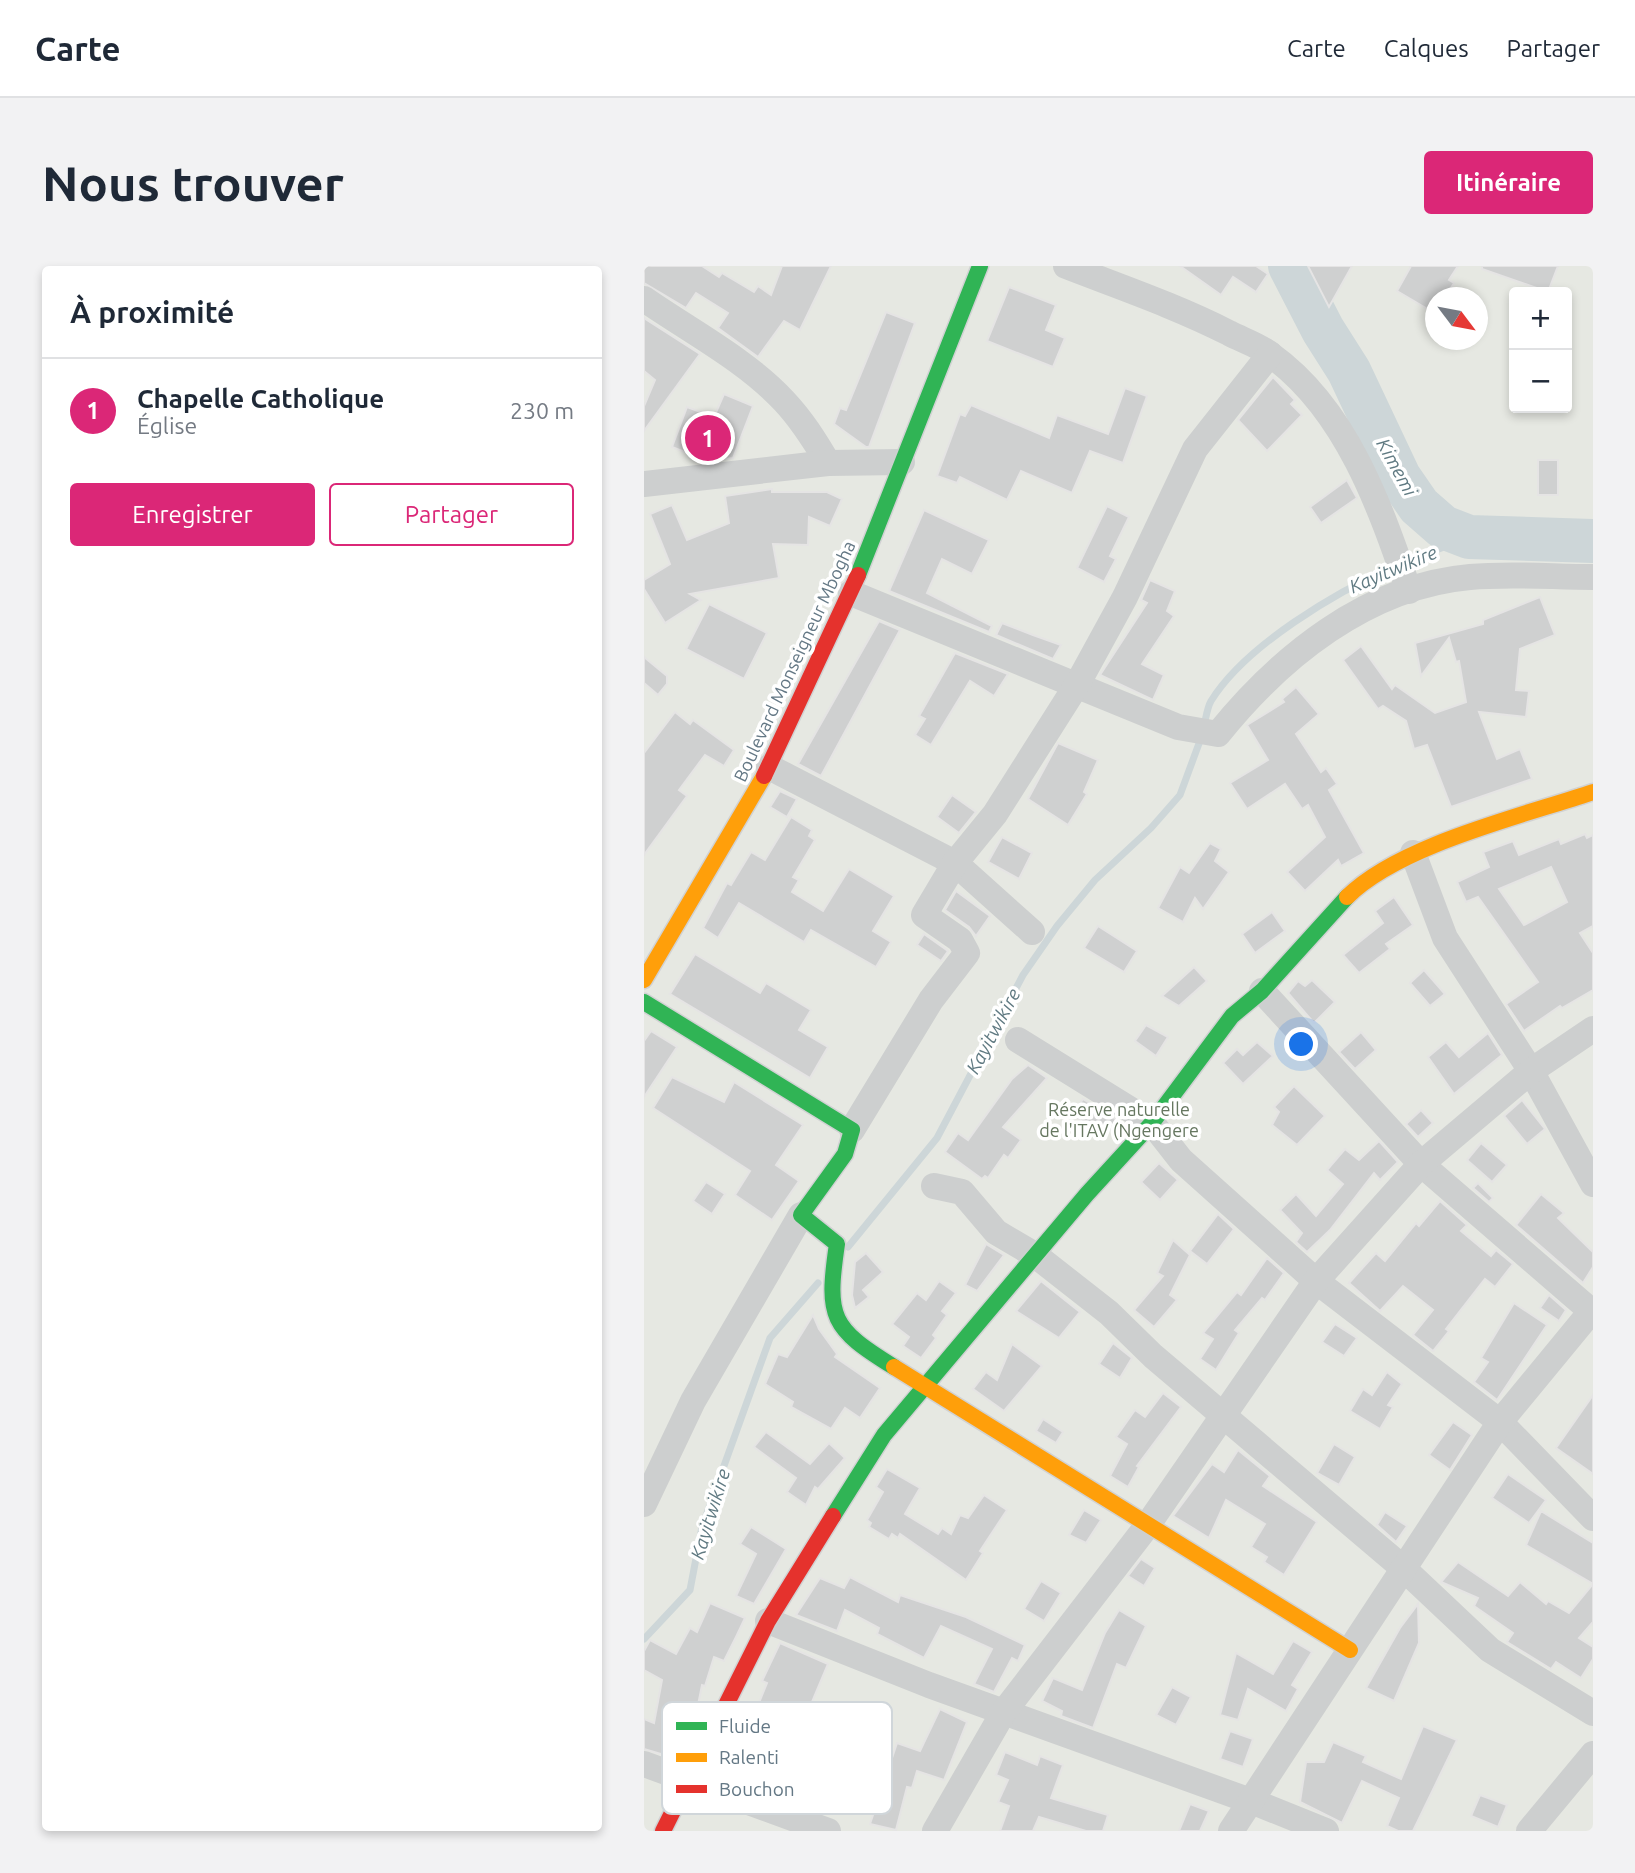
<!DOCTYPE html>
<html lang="fr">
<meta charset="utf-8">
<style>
body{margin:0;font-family:Ubuntu,sans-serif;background:#f2f2f3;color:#1f2937}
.controls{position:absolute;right:21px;top:21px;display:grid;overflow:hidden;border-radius:7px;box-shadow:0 4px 10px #0003}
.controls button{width:63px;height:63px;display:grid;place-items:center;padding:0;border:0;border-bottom:2px solid #e0e1e3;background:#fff;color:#1f2937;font:35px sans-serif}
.compass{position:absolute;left:781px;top:21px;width:63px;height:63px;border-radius:50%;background:#fff;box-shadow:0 4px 10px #0003;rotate:122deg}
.you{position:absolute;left:658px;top:779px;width:24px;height:24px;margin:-18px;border:5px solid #fff;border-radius:50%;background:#1a73e8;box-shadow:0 0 0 10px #1a73e833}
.badge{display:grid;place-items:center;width:46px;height:46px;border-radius:50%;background:#db2777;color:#fff;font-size:23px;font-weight:700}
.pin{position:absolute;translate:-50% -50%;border:4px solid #fff;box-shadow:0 2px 7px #0006}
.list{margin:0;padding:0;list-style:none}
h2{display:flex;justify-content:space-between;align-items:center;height:91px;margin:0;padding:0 28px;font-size:30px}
h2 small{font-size:23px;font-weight:400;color:#747a83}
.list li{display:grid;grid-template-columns:46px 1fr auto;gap:21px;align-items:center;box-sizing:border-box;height:105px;padding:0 28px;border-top:2px solid #e0e1e3}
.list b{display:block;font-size:26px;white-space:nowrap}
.list p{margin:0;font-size:23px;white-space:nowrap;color:#747a83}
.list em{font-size:23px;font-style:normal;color:#747a83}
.actions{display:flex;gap:14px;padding:21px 28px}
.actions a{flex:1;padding:16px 0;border:2px solid #db2777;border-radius:7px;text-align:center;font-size:24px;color:#db2777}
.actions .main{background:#db2777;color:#fff}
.map{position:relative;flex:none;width:949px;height:1565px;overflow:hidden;border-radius:7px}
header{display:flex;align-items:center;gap:42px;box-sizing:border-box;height:98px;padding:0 35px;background:#fff;border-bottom:2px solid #e0e1e3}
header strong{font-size:33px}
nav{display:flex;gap:38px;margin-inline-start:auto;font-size:24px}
.intro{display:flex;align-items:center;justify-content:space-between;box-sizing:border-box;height:168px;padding:0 42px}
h1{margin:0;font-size:49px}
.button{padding:18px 32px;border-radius:7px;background:#db2777;color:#fff;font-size:24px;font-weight:700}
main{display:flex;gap:42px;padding:0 42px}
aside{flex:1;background:#fff;border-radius:7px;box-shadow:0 4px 10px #0003}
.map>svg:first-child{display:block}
.green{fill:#e6e8e2;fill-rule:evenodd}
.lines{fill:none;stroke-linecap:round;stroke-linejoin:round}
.stream{stroke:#cdd6d8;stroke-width:7}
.river{stroke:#cdd6d8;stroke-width:44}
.building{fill:#cfd0d0;stroke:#e5e4e4;stroke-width:2;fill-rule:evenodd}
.fast-casing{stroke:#d1d2d3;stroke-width:19}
.slow-casing{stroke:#d1d2d3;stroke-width:19}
.jam-casing{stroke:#d1d2d3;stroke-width:19}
.street{stroke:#cdcfcf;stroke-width:26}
.fast{stroke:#30b455;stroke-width:16}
.slow{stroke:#ff9f0a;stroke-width:16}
.jam{stroke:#e5322d;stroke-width:16}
.labels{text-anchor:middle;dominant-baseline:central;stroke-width:7;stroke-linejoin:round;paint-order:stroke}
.street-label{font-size:18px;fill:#647885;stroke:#fff}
.park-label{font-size:18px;fill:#667760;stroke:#fff}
.water-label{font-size:19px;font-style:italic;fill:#607a82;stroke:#fff}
.key{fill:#fff;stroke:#d0d6da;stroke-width:2}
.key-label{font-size:19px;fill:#647885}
</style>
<header>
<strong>Carte</strong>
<nav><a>Carte</a><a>Calques</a><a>Partager</a></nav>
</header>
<div class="intro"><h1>Nous trouver</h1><a class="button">Itinéraire</a></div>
<main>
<aside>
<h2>À proximité<small></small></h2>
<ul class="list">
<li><span class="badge">1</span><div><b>Chapelle Catholique</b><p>Église</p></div><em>230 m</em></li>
</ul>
<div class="actions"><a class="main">Enregistrer</a><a>Partager</a></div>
</aside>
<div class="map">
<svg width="949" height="1565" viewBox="0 0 949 1565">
<rect width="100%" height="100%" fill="#f6f5f4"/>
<!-- green -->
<path class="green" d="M 0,0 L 949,0 L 949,1565 L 0,1565 ZM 870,26 L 923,26 L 923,142 L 870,142 ZM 792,32 L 834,32 L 834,74 L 792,74 Z"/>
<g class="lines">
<!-- stream -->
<g class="stream">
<path d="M 762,296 L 825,271"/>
<path d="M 560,460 C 562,452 563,442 567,435 C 602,379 692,326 751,300"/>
<path d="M 204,981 L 293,872 L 379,709 L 413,660 L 451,614 L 507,562 L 536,529 L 557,472"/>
<path d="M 0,1373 L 46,1324 L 58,1261 L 126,1072 L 174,1017"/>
</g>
<!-- river -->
<path class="river" d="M 646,0 L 679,64 L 705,105 L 755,211 L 775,240 L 799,261 L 825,271 L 949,275"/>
</g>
<!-- building -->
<g class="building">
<path d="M 0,0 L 58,0 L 75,11 L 78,7 L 110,26 L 114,20 L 127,29 L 138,0 L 187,0 L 156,64 L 140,55 L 114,91 L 74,62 L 84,47 L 52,27 L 42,42 L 0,17 Z"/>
<path d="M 536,0 L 612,0 L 624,8 L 612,26 L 589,11 L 577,29 Z"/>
<path d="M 664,0 L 708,0 L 685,41 Z"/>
<path d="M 767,0 L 814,0 L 805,14 L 810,17 L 801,32 L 792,32 L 792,48 L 753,25 Z"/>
<path d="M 838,0 L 914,0 L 904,26 L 838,3 Z"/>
<path d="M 365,21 L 412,39 L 402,64 L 421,72 L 409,101 L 343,75 Z"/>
<path d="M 242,46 L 271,57 L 225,181 L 222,181 L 190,158 L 196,142 L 202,144 Z"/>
<path d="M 0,52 L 56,88 L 0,165 L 0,140 L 11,114 L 0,105 Z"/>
<path d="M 629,111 L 651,134 L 647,138 L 658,149 L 623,185 L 594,154 Z"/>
<path d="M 481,122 L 503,130 L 479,197 L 446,185 L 428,227 L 377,205 L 363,234 L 316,211 L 313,217 L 293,210 L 316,148 L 321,150 L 327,139 L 405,172 L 413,149 L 464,168 Z"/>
<path d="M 80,128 L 109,140 L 89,192 L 64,195 L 28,181 L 43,141 L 70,151 Z"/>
<rect x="894" y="194" width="20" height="35"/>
<path d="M 703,214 L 713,232 L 677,257 L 666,241 Z"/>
<path d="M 128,223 L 128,226 L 183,226 L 198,233 L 186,260 L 165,251 L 164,279 L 129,278 L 135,312 L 46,328 L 57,334 L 21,357 L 0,323 L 0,314 L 26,298 L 6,248 L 28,239 L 43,274 L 85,257 L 81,230 Z"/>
<path d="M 463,240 L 485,251 L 466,290 L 472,293 L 460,316 L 433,302 Z"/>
<path d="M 280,244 L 345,274 L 328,308 L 298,293 L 283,327 L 348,360 L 345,366 L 245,325 Z"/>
<path d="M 506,314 L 531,325 L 523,345 L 530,350 L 498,398 L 520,409 L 509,434 L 456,409 L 503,337 L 497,334 Z"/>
<path d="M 896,331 L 911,369 L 876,383 L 872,424 L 885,425 L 882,451 L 835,446 L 853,493 L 876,483 L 888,513 L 807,541 L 783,479 L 770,483 L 762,455 L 739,440 L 734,443 L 699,394 L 717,380 L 748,423 L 751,419 L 791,447 L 822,436 L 815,395 L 812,396 L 805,372 L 777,410 L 771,377 L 839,358 L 839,354 Z"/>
<path d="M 65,338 L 123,367 L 100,413 L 42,383 Z"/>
<path d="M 235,355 L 256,364 L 177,510 L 154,498 Z"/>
<path d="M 358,357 L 389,369 L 417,379 L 409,393 L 352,369 Z"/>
<path d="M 311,387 L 364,408 L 350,430 L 326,415 L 287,479 L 271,469 L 281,453 L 275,450 Z"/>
<path d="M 0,391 L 23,410 L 23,418 L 14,429 L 0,417 Z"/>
<path d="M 652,421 L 675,448 L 652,468 L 677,506 L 682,502 L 693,518 L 685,524 L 720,587 L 697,600 L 694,594 L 661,625 L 643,606 L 681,571 L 664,539 L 658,543 L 641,518 L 603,543 L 586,517 L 624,494 L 603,459 L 640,436 L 638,433 Z"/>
<path d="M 31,446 L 46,458 L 49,454 L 90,484 L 80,500 L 61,489 L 35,524 L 43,530 L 0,589 L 0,487 Z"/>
<path d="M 414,477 L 454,494 L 440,526 L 443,528 L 424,559 L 384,533 Z"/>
<path d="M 136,525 L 153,533 L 143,551 L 126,541 Z"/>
<path d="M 308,529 L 332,546 L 315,567 L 293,551 Z"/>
<path d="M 147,551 L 168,564 L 165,570 L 171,574 L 149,611 L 155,614 L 148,626 L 179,645 L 205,603 L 250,630 L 229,665 L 247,676 L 232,701 L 167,664 L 160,676 L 95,637 L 74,672 L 59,662 L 83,617 L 87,619 L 107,586 L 121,594 Z"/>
<path d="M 941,568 L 943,572 L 949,569 L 949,660 L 936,667 L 949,687 L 949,724 L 918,742 L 916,740 L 880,765 L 862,738 L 894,716 L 834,631 L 822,636 L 813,616 L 845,601 L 839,586 L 842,585 L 869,575 L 875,589 L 915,573 L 917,578 ZM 907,601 L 923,636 L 880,659 L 855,623 Z"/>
<path d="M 358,571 L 388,587 L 375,613 L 344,596 Z"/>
<path d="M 566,577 L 577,583 L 571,595 L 585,606 L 559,643 L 551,632 L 539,656 L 514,642 L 536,601 L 545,607 Z"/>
<path d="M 312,625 L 346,650 L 332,670 L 325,661 L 301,644 Z"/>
<path d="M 750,631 L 769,659 L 742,678 L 746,683 L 715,707 L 699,689 L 739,657 L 731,645 Z"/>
<path d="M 628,646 L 641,665 L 611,687 L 598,668 Z"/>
<path d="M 454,660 L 493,685 L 480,706 L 440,682 Z"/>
<path d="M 280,668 L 304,685 L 297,695 L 273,679 Z"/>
<path d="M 51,688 L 116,727 L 122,717 L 167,744 L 155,764 L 184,781 L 166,812 L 26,728 Z"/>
<path d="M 550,701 L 563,715 L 535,740 L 518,730 Z"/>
<path d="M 780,704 L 801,728 L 786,740 L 766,717 Z"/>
<path d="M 668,714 L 691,736 L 670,757 L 644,727 L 654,715 L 661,720 Z"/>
<path d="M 502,759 L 524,771 L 512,790 L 491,775 Z"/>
<path d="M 7,765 L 33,781 L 0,831 L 0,775 Z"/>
<path d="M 717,766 L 732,784 L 711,803 L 695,786 Z"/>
<path d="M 844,767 L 858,789 L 810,828 L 784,791 L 802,776 L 815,791 Z"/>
<path d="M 613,776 L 629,790 L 599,818 L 579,797 L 593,783 L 599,789 Z"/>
<path d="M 384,799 L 403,812 L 359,861 L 377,874 L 364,892 L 360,889 L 344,912 L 341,910 L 338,913 L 301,886 L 314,867 L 324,874 L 368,813 Z"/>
<path d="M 28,811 L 80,836 L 90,816 L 159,859 L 132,899 L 155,915 L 128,954 L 91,929 L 106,905 L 9,842 Z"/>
<path d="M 650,820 L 681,850 L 653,879 L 628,859 L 635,846 L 630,841 Z"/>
<path d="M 439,833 L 473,854 L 459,873 L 429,848 Z"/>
<path d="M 878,834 L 901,863 L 883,878 L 860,850 Z"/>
<path d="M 777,844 L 789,857 L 774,871 L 762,858 Z"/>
<path d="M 735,875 L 754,896 L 736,914 L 730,907 L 686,964 L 663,986 L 652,976 L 658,967 L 636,944 L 652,928 L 672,950 L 699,918 L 683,904 L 701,883 L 715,894 Z"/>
<path d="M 837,877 L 863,899 L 848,916 L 823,894 Z"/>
<path d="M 515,897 L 534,914 L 516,934 L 497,916 Z"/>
<path d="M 62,916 L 81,928 L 68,948 L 49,935 Z"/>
<path d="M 834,917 L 849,932 L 845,936 L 829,922 Z"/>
<path d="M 897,928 L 920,947 L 914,952 L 949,986 L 949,1001 L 939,1017 L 872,959 Z"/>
<path d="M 796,935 L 823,959 L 817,965 L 847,990 L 852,984 L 869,998 L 851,1021 L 841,1013 L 802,1063 L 805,1065 L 789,1085 L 769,1069 L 789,1044 L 759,1020 L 736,1045 L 705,1017 L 732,987 L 741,995 L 772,957 L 775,960 Z"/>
<path d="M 574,948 L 590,963 L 563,998 L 546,985 Z"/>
<path d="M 529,974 L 546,989 L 526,1029 L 533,1034 L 510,1061 L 490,1044 L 519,1010 L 513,1007 Z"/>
<path d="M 342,978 L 360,989 L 333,1025 L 321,1019 Z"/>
<path d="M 222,987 L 239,1006 L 219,1024 L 225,1031 L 211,1042 L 208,1029 L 211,996 Z"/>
<path d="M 623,992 L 640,1007 L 621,1034 L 618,1032 L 591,1064 L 595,1067 L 572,1104 L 556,1093 L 569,1073 L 559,1067 L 593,1026 L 597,1029 Z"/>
<path d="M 295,1015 L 312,1027 L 298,1045 L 303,1049 L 289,1069 L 292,1072 L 277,1092 L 259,1080 L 265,1071 L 248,1058 L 273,1027 L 282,1034 Z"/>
<path d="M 397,1015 L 436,1046 L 415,1072 L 372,1045 Z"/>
<path d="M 905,1029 L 922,1044 L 915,1055 L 896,1042 Z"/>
<path d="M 870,1037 L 903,1059 L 853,1134 L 830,1116 L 844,1096 L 837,1092 Z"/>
<path d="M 169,1049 L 175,1063 L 193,1088 L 191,1091 L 236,1122 L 216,1152 L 201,1142 L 187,1163 L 147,1141 L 149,1136 L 121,1118 L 134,1088 L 143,1091 Z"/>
<path d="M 691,1058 L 713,1072 L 700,1090 L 678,1076 Z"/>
<path d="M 469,1077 L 488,1092 L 476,1112 L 455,1098 Z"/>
<path d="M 368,1078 L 398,1100 L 360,1145 L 329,1123 L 342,1106 L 353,1114 Z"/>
<path d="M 743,1106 L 758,1118 L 744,1139 L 749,1141 L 736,1163 L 706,1145 L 719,1123 L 728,1129 Z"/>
<path d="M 519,1127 L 537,1141 L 493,1200 L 495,1201 L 484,1221 L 466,1210 L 483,1178 L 472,1171 L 491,1144 L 501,1151 Z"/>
<path d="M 949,1129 L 949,1208 L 912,1182 Z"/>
<path d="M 399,1153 L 419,1166 L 412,1177 L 392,1165 Z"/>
<path d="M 809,1156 L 828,1169 L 806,1204 L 785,1189 Z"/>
<path d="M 122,1166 L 166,1198 L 185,1177 L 201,1192 L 174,1223 L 171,1221 L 162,1239 L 143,1226 L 152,1212 L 110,1181 Z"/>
<path d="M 690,1178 L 711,1191 L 695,1219 L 673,1207 Z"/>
<path d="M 594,1184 L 626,1210 L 619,1220 L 673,1256 L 640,1309 L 620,1296 L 623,1291 L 607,1281 L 621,1258 L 582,1234 L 565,1272 L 529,1250 L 568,1198 L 580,1206 Z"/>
<path d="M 243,1203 L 276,1222 L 261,1248 L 294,1268 L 298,1262 L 307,1268 L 316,1249 L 324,1252 L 340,1229 L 363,1244 L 336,1285 L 339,1287 L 322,1314 L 256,1268 L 254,1272 L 248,1268 L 245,1273 L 225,1261 L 227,1257 L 223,1254 L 239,1226 L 232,1221 Z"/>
<path d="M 864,1208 L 902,1234 L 885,1257 L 848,1232 Z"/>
<path d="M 440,1244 L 457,1254 L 442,1277 L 425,1269 Z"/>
<path d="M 897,1245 L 949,1277 L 949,1356 L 935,1372 L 949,1381 L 949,1393 L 937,1412 L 912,1396 L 907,1403 L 863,1376 L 869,1367 L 830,1340 L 834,1332 L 797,1316 L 814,1296 L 864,1330 L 876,1316 L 902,1338 L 904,1335 L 925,1347 L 949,1318 L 882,1279 Z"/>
<path d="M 741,1246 L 763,1260 L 752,1276 L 733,1259 Z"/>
<path d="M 107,1261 L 142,1283 L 110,1338 L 92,1330 L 112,1288 L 96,1278 Z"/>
<path d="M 497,1293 L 511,1302 L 500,1320 L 484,1310 Z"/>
<path d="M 206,1311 L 254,1336 L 256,1329 L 322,1351 L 381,1379 L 374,1395 L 368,1392 L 350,1426 L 330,1418 L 348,1383 L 297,1360 L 280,1392 L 233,1368 L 235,1362 L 201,1344 L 193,1365 L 152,1349 L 176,1312 L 200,1322 Z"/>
<path d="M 397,1315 L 417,1327 L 400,1355 L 380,1343 Z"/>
<path d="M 66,1337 L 101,1352 L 92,1371 L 80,1395 L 70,1391 L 61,1420 L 58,1419 L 52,1449 L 44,1447 L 27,1491 L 0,1483 L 0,1453 L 10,1457 L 18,1414 L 0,1404 L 0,1385 L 6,1374 L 32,1388 L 46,1362 L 53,1366 Z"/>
<path d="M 774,1338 L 775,1377 L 750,1435 L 722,1422 L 756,1362 Z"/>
<path d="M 475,1344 L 502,1360 L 482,1402 L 473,1398 L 449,1462 L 417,1450 L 418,1445 L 398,1435 L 409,1412 L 438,1424 L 461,1367 Z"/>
<path d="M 649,1375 L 668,1386 L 648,1419 L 654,1423 L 642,1445 L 604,1423 L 594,1454 L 576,1449 L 592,1387 L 629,1408 Z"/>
<path d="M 136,1377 L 184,1398 L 168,1436 L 214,1453 L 203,1482 L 210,1484 L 190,1535 L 149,1515 L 145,1527 L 120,1518 L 133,1482 L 102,1469 L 123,1417 L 118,1415 Z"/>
<path d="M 528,1421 L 547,1431 L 532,1459 L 512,1449 Z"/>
<path d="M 296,1443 L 323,1456 L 300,1514 L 273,1505 L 268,1522 L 263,1521 L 252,1564 L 226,1558 L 253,1477 L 276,1485 Z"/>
<path d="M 779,1460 L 813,1474 L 769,1565 L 754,1565 L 743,1560 L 755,1532 L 718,1515 L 698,1557 L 656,1536 L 662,1496 L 680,1496 L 689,1476 L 722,1490 L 719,1496 L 757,1513 Z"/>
<path d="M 586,1465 L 609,1473 L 599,1501 L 576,1493 Z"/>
<path d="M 361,1486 L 393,1499 L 396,1490 L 419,1499 L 407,1532 L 464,1549 L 459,1565 L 442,1565 L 395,1551 L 389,1565 L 356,1565 L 365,1540 L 354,1536 L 364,1514 L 352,1509 Z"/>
<path d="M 836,1529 L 863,1539 L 854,1561 L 827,1550 Z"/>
<path d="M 546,1538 L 565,1545 L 556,1565 L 535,1565 Z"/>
</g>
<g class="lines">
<!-- fast casing -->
<g class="fast-casing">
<g id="fast">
<path d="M 214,309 L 336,0"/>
<path d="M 0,736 L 208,864 L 201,888 L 157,949 L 193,978 C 182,1052 187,1062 250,1101"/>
<path d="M 189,1250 L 240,1169 L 443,928 L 508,857 L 588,750 L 618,725 L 703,631"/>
</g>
</g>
<!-- slow casing -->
<g class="slow-casing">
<g id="slow">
<path d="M 703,631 C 755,579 878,550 949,526"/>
<path d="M 0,714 L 120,510"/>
<path d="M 250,1101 L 706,1384"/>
</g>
</g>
<!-- jam casing -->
<g class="jam-casing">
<g id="jam">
<path d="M 120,510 L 214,309"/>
<path d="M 19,1565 L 124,1355 L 189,1250"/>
</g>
</g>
<!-- street -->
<g class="street">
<path d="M 422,0 C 476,21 532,40 585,67 C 598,74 615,79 627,89 C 702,143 736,240 765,325"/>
<path d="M 0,33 C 46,65 102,94 140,135 C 158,154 171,175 184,197"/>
<path d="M 0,218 L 184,197 L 258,196"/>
<path d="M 207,327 L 534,461 L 574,468 C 636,391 723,320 826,311 C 866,307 909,311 949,311"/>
<path d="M 125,501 L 311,597 L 388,666"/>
<path d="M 769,587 L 801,672 L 887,805 L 949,918"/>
<path d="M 618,725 L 777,898 L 947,1045"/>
<path d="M 374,774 L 508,857 L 537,894 L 672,1015 L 856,1156 L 949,1252"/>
<path d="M 208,864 L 287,734 L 323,687 L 316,674 L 280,649 L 311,597 L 351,548 L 434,417 L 481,331 L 551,183 L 626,88"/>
<path d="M 290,920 L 318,926 L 352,966 L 391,989 L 465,1047 L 509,1090 L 759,1302 L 846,1384 L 949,1447"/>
<path d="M 0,1238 L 49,1135 L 157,949"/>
<path d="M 124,1355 L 285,1419 L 612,1537 L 682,1565"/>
<path d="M 0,1498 L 184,1565"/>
<path d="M 291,1565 L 359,1447 L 503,1260 L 672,1015 L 777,898 L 887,805 L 949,763"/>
<path d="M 587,1565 L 856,1156 L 949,1043"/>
<path d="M 885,1565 L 949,1488"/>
</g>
<!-- fast -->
<use href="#fast" class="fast"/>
<!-- slow -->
<use href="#slow" class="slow"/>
<!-- jam -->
<use href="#jam" class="jam"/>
</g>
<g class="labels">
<!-- street labels -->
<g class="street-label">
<text transform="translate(150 395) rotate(-65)">Boulevard Monseigneur Mbogha</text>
</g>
<!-- park labels -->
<g class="park-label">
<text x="475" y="843">Réserve naturelle<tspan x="475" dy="21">de l'ITAV (Ngengere</tspan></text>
</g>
<!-- water labels -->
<g class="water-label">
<text transform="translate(753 201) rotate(61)">Kimemi</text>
<text transform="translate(749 303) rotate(-23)">Kayitwikire</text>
<text transform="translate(349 765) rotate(-62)">Kayitwikire</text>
<text transform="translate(66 1248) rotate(-73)">Kayitwikire</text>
</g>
</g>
<!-- legend -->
<rect x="18" y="1436" width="230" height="112" rx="10" class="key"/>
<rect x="32" y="1456" width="31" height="8" fill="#30b455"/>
<rect x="32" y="1487" width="31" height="9" fill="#ff9f0a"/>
<rect x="32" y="1519" width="31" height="8" fill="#e5322d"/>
<g class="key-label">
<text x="75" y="1467">Fluide</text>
<text x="75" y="1498">Ralenti</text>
<text x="75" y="1530">Bouchon</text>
</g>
</svg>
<div class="controls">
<button>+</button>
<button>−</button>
</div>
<svg class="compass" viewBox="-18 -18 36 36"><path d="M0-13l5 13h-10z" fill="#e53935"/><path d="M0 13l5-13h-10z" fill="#747a83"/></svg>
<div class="you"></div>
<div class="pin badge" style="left:64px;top:172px">1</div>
</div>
</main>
